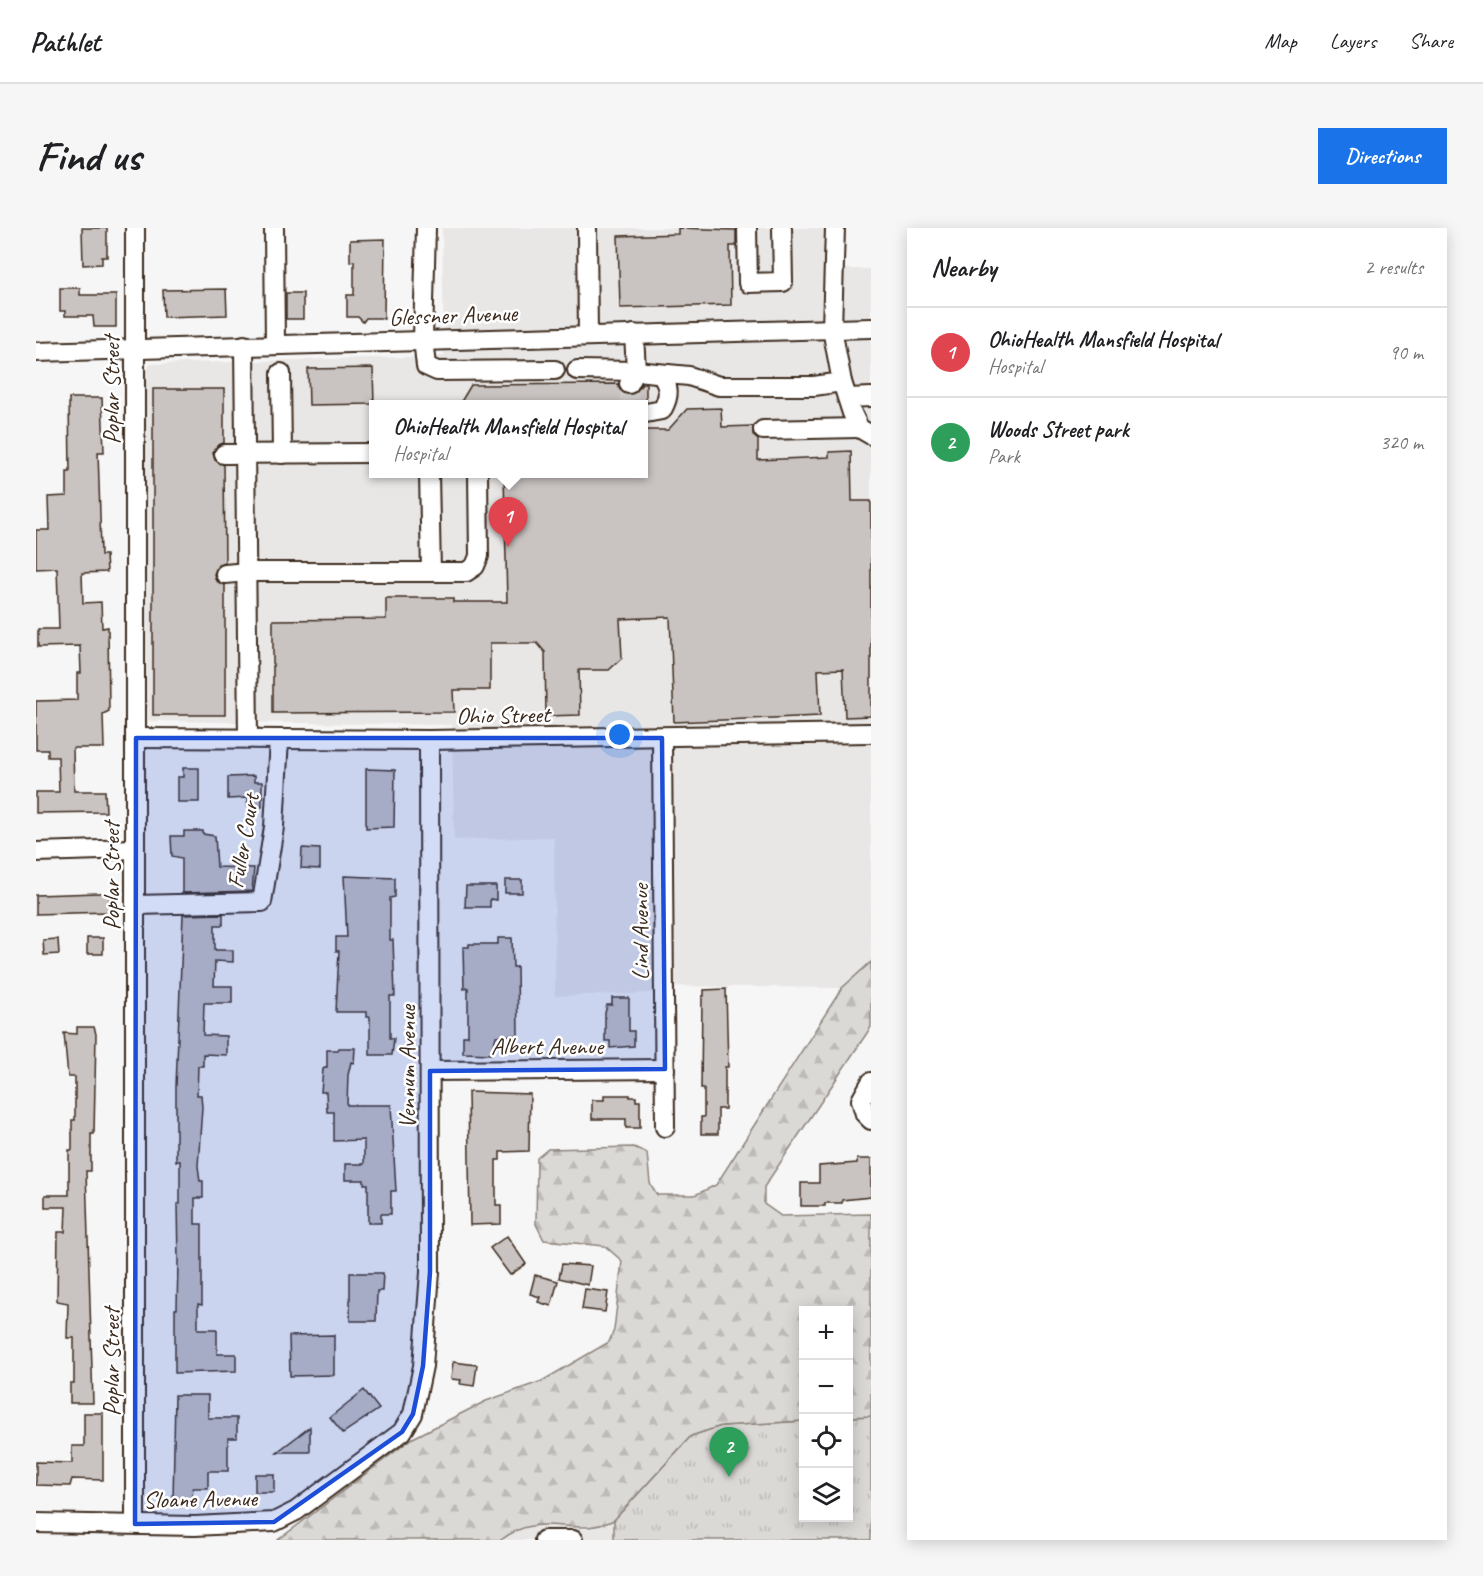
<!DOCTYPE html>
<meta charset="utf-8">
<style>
body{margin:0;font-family:Caveat,sans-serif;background:#f6f6f6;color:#202124}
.controls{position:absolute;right:18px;bottom:18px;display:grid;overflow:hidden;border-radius:0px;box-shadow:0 3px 15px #0003}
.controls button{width:54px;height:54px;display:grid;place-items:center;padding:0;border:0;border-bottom:2px solid #e0e0e0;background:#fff;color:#202124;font:30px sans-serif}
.you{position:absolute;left:584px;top:507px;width:21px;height:21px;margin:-15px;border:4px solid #fff;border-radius:50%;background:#1a73e8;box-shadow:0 0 0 9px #1a73e833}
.badge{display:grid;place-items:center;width:39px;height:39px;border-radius:50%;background:#1a73e8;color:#fff;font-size:20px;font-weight:700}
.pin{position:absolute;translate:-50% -50px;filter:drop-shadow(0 2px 3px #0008)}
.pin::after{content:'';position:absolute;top:32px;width:21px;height:18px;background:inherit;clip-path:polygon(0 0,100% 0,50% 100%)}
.popup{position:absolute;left:333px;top:172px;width:279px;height:78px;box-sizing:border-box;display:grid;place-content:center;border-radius:0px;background:#fff;filter:drop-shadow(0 2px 4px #0005);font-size:20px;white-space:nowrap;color:#757577}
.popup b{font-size:22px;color:#202124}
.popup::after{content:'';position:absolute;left:50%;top:100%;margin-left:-12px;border:12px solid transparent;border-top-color:#fff}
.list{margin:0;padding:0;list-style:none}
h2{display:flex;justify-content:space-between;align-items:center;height:78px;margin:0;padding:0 24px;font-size:26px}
h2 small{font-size:20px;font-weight:400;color:#757577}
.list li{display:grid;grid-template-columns:39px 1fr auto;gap:18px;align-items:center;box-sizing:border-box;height:90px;padding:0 24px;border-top:2px solid #e0e0e0}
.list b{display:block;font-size:22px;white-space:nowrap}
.list p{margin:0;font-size:20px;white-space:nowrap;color:#757577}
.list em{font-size:20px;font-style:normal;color:#757577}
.icon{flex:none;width:33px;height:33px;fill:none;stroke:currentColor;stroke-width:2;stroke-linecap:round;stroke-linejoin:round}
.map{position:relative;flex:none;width:835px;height:1312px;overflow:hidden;border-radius:0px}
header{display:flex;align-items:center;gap:36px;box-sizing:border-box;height:84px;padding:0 30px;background:#fff;border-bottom:2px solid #e0e0e0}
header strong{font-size:28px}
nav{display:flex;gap:33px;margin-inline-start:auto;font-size:21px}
.intro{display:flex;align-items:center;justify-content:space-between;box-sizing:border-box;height:144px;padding:0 36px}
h1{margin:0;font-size:42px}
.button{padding:15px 27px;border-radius:0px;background:#1a73e8;color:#fff;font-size:21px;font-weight:700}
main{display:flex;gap:36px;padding:0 36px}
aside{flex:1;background:#fff;border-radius:0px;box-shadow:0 3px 15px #0003}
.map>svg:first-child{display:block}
.built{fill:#e9e7e6;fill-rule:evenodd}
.grass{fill:url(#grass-tufts);stroke:#8b827a;stroke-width:1.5}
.forest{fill:url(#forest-firs);stroke:#8b827a;stroke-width:1.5}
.building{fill:#c9c3c1;stroke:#3b2a1e;stroke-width:1.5}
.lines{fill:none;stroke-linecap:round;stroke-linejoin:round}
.minor-tunnel{stroke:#d1cdcb;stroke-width:18;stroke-dasharray:18 9;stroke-linecap:butt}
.minor-casing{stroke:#3b2a1e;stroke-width:22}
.minor{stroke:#fff;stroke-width:18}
.marked{fill:#1d4ed8;fill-opacity:0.2;stroke:#1d4ed8;stroke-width:4.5;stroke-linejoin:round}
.labels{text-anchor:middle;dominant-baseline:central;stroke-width:5;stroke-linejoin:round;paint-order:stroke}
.street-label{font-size:24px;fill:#3b2a1e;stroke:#fff}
</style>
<header>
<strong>Pathlet</strong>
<nav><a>Map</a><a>Layers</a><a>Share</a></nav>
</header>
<div class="intro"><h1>Find us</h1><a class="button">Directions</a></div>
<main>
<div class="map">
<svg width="835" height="1312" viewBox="0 0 835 1312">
<defs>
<pattern id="grass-tufts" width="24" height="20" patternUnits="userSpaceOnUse" patternTransform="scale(1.5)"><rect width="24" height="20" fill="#dbd9d6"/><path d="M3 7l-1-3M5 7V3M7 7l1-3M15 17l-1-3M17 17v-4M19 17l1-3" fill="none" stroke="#bdbab7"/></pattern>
<pattern id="forest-firs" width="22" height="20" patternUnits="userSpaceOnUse" patternTransform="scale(1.5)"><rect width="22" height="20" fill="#dbd9d6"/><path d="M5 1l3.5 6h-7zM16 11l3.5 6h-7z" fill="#bdbab7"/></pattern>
</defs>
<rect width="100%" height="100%" fill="#f7f6f6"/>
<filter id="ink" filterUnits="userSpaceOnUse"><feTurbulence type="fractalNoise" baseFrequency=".0167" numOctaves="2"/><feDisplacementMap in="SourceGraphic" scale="12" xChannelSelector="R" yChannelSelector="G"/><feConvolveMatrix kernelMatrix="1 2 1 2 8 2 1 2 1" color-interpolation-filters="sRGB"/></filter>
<g filter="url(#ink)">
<!-- built -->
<g class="built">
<path d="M 406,0 L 798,0 L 796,41 L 835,41 L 835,734 L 806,760 L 617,758 L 617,765 L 519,768 L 518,609 L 418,612 L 416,497 L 111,493 L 109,145 L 114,136 L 408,128 ZM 337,176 L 607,176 L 607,246 L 337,246 Z"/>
<path d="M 578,1292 L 578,1312 L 466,1312 L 475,1305 L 504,1295 L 549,1301 L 563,1299 Z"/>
</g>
<!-- grass -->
<path class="grass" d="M 835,1188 L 835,1312 L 578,1312 L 578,1292 L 655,1208 L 685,1198 L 767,1193 L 768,1290 L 812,1290 L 813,1189 Z"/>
<!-- forest -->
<path class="forest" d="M 835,734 L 835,799 L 728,959 L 728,976 L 745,988 L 835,986 L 835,1188 L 813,1189 L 812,1082 L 768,1082 L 767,1193 L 685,1198 L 655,1208 L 578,1292 C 537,1312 506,1280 465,1312 L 242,1312 L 377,1210 L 450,1173 L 506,1153 L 573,1114 L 578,1102 L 586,1033 L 569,1018 L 508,1012 L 500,996 L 501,930 L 512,921 L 598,919 L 611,925 L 614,955 L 621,967 L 659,967 L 680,957 L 806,760 Z"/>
<!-- building -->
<g class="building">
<path d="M 46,0 L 71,0 L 71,29 L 66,29 L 66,36 L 47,37 Z"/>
<path d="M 642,0 L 700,2 L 700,18 L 694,18 L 695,77 L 584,80 L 582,8 L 642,6 Z"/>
<path d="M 349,11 L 348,90 L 330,90 L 327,94 L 322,89 L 311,89 L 311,67 L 318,67 L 318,33 L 314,34 L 314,12 Z"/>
<path d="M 24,60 L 44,60 L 44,67 L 80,67 L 80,99 L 58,99 L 57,88 L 29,88 L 29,83 L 24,83 Z"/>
<path d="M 190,61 L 191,87 L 128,89 L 127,62 Z"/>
<rect x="250" y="65" width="17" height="26"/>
<path d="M 337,140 L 338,176 L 273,177 L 272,141 Z"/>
<path d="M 582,156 L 584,162 L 593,167 L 599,165 L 606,156 L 610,156 L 610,174 L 603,177 L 423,177 L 435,157 Z"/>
<path d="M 117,161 L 188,161 L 188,215 L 182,217 L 177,225 L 179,232 L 188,237 L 189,335 L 182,337 L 178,346 L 180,353 L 189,357 L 189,487 L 117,487 Z"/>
<path d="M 33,170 L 66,170 L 68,224 L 62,224 L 64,286 L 65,327 L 70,327 L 71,344 L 46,345 L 47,375 L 65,374 L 66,400 L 72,399 L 73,483 L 67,486 L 68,520 L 37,520 L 38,563 L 69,563 L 70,584 L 0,585 L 0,564 L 23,564 L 22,529 L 12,529 L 12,522 L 0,522 L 0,473 L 41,472 L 41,445 L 45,445 L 44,418 L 2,419 L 2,401 L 23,401 L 21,340 L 0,341 L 0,302 L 13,302 L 12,269 L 31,268 L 31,244 L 34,244 Z"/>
<path d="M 685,180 L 686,199 L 717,198 L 717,207 L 722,212 L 722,232 L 793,229 L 793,224 L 815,223 L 816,273 L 835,273 L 835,488 L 809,489 L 807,441 L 782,442 L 784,488 L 638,494 L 634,389 L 584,391 L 586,430 L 573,442 L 543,442 L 544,487 L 510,488 L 509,424 L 501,415 L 454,415 L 454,462 L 417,462 L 418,484 L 237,485 L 237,392 L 350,391 L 350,370 L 417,370 L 417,374 L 471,374 L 468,246 L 607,246 L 607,202 L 632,202 L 651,181 Z"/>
<path d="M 147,540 L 163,540 L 163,574 L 141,574 L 141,549 L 147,549 Z"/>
<path d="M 330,541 L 359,542 L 358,599 L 330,600 Z"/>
<path d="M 218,548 L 218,554 L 226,554 L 226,579 L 211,579 L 211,570 L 192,571 L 192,549 Z"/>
<path d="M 148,603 L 167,603 L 167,606 L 179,608 L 181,639 L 218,640 L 216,663 L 146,665 L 146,630 L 136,628 L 135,608 L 148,608 Z"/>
<path d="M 266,620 L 284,621 L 284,641 L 265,640 Z"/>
<path d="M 308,648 L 359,650 L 359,669 L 354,670 L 354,712 L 357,712 L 359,768 L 354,768 L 354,810 L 358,810 L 356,827 L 334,827 L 334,789 L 330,789 L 330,784 L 300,784 L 303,723 L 300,723 L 300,709 L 311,709 Z"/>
<rect x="469" y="652" width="17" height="13"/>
<path d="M 430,658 L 460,658 L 460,672 L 454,671 L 454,679 L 429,679 Z"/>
<path d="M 62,665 L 73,665 L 74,684 L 0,686 L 0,667 Z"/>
<path d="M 187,686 L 187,697 L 179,697 L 179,722 L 197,722 L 197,734 L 179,733 L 178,758 L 196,758 L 196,775 L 168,775 L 167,807 L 190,808 L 190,827 L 167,826 L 167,838 L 162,838 L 161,867 L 165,867 L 166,879 L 162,938 L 164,953 L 167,953 L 167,970 L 159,970 L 159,996 L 166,996 L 166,1077 L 162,1076 L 162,1101 L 181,1101 L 181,1126 L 200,1126 L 200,1143 L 139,1145 L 139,1081 L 141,1081 L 142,1033 L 141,976 L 144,976 L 144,933 L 140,933 L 140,858 L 147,687 Z"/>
<rect x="51" y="710" width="16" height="16"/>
<path d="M 462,710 L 476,710 L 477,739 L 481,739 L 482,807 L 460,808 L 456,826 L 427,825 L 427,808 L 432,808 L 432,760 L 428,761 L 427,719 L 433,719 L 433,716 L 462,716 Z"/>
<path d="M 22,711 L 23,726 L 8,727 L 7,712 Z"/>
<path d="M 690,761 L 692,839 L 689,839 L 689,881 L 682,881 L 682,906 L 665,906 L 665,889 L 668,889 L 668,860 L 665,860 L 666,768 L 668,768 L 668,762 Z"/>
<path d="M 576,770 L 593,770 L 593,803 L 598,803 L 598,818 L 574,820 L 574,813 L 569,813 L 569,785 L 571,777 L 576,777 Z"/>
<path d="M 41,799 L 58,799 L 60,806 L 58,906 L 55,906 L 55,943 L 50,943 L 57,1175 L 34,1175 L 34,1155 L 38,1155 L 38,1110 L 31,1110 L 32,1075 L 21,1073 L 22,1004 L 29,1004 L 30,979 L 9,979 L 9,967 L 33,967 L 33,922 L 36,922 L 36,892 L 39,892 L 39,849 L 32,849 L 28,805 L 41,806 Z"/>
<path d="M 303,820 L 319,820 L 318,835 L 315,834 L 312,847 L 311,877 L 355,877 L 360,963 L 355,963 L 355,986 L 345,986 L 345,995 L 332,995 L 332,956 L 328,956 L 328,952 L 309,952 L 309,936 L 328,936 L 328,912 L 298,913 L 298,884 L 291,884 L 290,864 L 285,864 L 287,841 L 291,839 L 291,822 L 302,822 Z"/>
<path d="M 432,864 L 494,866 L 493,923 L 464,924 L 464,932 L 460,932 L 460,977 L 465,977 L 465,996 L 434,997 Z"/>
<path d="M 568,867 L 594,867 L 594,869 L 600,869 L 600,873 L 604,873 L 604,900 L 590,900 L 590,891 L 556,891 L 556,872 L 568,872 Z"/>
<path d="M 821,931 L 835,931 L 835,969 L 806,972 L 806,975 L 789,975 L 789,978 L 765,978 L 765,955 L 783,955 L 783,938 L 821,935 Z"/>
<path d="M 471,1008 L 490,1036 L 474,1047 L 454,1020 Z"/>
<path d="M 526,1036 L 555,1038 L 552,1057 L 523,1050 Z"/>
<path d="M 314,1045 L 347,1045 L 346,1063 L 341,1063 L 340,1093 L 314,1093 Z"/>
<path d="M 499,1047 L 522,1053 L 515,1078 L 502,1074 L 504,1069 L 494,1066 Z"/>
<path d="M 549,1061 L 572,1064 L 569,1084 L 546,1081 Z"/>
<path d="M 298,1107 L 298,1147 L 254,1148 L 253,1108 Z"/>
<path d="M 417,1134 L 441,1137 L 438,1158 L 424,1156 L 425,1152 L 415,1151 Z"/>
<path d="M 328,1162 L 343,1181 L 307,1205 L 294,1189 Z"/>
<path d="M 139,1167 L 172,1167 L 172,1190 L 201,1190 L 201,1210 L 192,1210 L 192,1243 L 172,1243 L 172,1260 L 157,1260 L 155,1277 L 143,1277 L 137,1273 Z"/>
<path d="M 48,1185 L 67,1185 L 67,1252 L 36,1251 L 34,1258 L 0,1257 L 0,1234 L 36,1235 L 36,1218 L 48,1218 Z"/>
<path d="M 274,1199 L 274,1224 L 241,1224 Z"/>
<rect x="219" y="1246" width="19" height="18"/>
</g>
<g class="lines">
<!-- minor-tunnel -->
<path class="minor-tunnel" d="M 593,156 L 593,168 L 596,176"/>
<!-- minor casing -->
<g class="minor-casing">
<g id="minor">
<path d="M 238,0 L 239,116"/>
<path d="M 390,0 L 387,111 L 390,138 L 401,143 L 519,142"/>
<path d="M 551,0 L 552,107"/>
<path d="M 711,0 L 712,55 L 747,54 L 746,0"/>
<path d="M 799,0 L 796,101 L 806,154 L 816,185 L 823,200 L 835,207"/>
<path d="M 598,106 L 600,143 L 653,148 L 683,158 L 778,158 L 806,154"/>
<path d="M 208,117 L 212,510"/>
<path d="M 0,124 L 835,100"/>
<path d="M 541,142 L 600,143 L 593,156"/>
<path d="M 245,145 L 246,226"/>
<path d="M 812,170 L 835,169"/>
<path d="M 610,185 L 626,182 C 634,168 634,158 624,146"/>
<path d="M 727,202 L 823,200"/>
<path d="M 188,226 L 337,225"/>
<path d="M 393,246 L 395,344"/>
<path d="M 189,346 L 211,344 L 430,344 L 439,338 L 443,328 L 442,246"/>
<path d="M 100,510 L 393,512 L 835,505"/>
<path d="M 626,510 L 629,899"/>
<path d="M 0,624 L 98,621"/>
<path d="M 99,677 L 226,674 L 238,599 L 243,511"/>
<path d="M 394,843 L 629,841"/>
<path d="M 835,854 L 825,872 L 829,886 L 835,892"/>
<path d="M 0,1295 L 159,1298 L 238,1294 L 260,1283 L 366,1204 L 377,1186 L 387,1138 L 394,1044 L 393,512"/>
<path d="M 99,1296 L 99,0"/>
<path d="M 508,1312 L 537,1312"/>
</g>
</g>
<!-- minor -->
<use href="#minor" class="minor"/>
</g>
</g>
<!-- marked area -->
<path class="marked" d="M 100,510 L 626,510 L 629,841 L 394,843 L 394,1044 L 387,1138 L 377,1186 L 366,1204 L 238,1294 L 99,1296 Z"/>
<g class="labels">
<!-- street labels -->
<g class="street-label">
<text transform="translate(417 87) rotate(-2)">Glessner Avenue</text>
<text transform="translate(75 162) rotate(-90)">Poplar Street</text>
<text transform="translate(467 487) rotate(-1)">Ohio Street</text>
<text transform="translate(207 613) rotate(-80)">Fuller Court</text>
<text transform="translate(75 648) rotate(-90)">Poplar Street</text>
<text transform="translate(604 704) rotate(-90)">Lind Avenue</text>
<text x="511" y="818">Albert Avenue</text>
<text transform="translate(371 839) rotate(-90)">Vennum Avenue</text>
<text transform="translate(75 1134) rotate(-90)">Poplar Street</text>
<text transform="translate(164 1271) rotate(-1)">Sloane Avenue</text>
</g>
</g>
</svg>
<div class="controls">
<button>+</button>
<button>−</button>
<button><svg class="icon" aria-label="locate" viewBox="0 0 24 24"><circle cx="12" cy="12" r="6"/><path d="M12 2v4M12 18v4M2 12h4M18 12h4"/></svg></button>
<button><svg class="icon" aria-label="layers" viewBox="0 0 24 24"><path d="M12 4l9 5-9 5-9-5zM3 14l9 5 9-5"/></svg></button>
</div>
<div class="you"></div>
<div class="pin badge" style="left:472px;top:319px;background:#e0444e">1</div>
<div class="popup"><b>OhioHealth Mansfield Hospital</b>Hospital</div>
<div class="pin badge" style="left:693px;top:1249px;background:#2e9e5b">2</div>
</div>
<aside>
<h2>Nearby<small>2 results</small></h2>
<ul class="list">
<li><span class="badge" style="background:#e0444e">1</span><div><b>OhioHealth Mansfield Hospital</b><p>Hospital</p></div><em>90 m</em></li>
<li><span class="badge" style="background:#2e9e5b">2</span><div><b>Woods Street park</b><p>Park</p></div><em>320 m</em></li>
</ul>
</aside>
</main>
